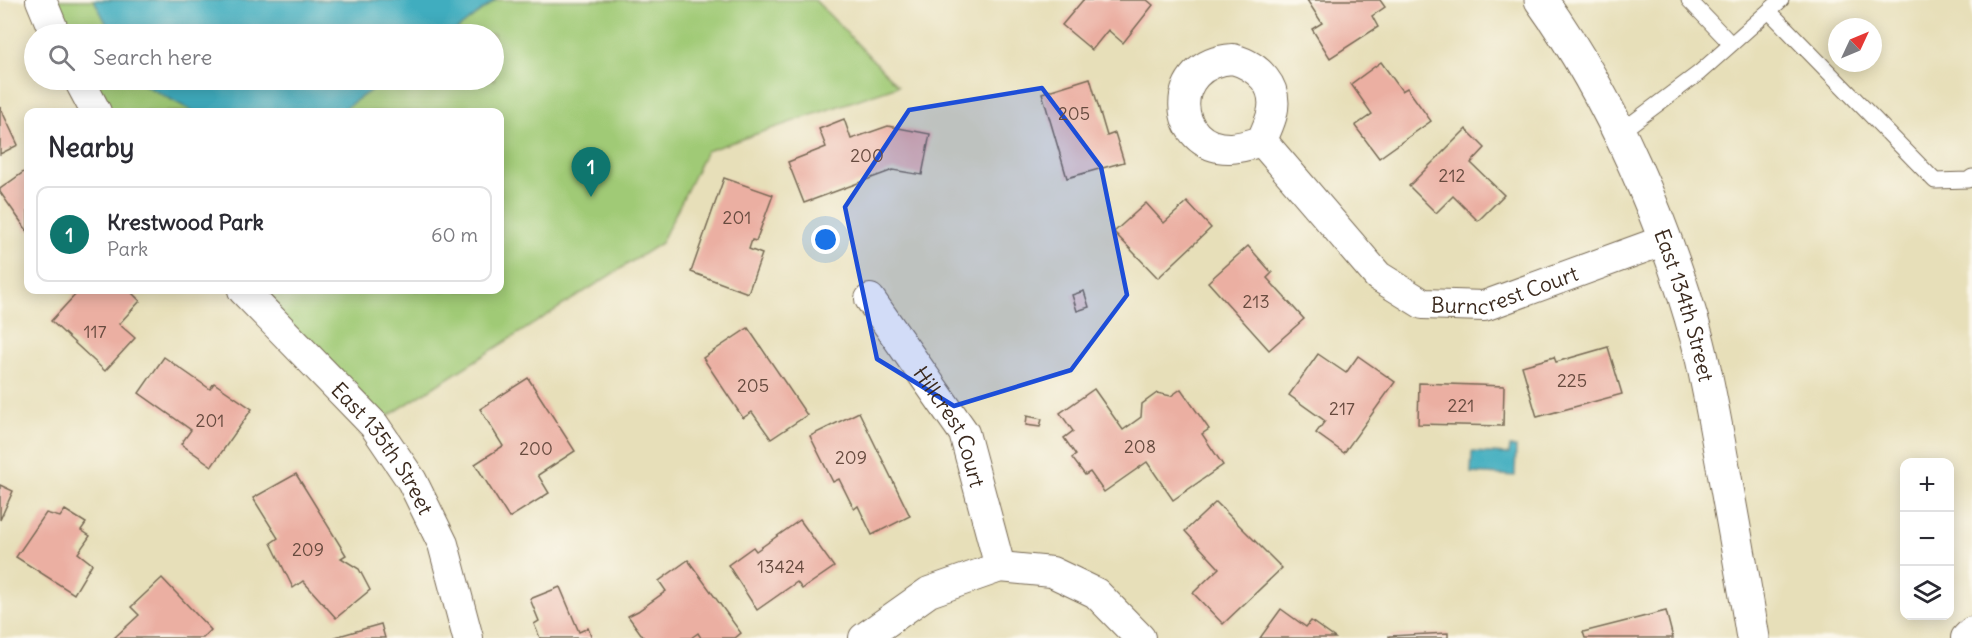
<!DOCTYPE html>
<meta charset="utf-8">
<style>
body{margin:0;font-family:Delius,sans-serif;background:#f2f2f3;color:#2b2b33}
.controls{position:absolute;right:18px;bottom:18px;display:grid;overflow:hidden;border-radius:12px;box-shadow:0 3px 15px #0003}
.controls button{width:54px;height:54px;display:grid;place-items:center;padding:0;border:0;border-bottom:2px solid #e1e1e2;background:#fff;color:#2b2b33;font:30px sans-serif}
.compass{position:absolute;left:1828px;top:18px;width:54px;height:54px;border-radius:50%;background:#fff;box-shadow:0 3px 15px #0003;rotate:46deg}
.you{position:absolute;left:826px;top:240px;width:21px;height:21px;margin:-15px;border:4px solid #fff;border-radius:50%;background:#1a73e8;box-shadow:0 0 0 9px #1a73e833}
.badge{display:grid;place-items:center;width:39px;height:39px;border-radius:50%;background:#0f766e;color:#fff;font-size:20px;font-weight:700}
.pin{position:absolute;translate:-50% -50px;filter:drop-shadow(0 2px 3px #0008)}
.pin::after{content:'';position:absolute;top:32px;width:21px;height:18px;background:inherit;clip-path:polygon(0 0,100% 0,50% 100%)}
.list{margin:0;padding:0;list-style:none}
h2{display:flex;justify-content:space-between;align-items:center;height:78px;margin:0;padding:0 24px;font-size:26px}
h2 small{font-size:20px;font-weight:400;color:#7c7c81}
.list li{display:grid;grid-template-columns:39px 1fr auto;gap:18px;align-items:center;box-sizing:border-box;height:96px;margin:0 12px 12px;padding:0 12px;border:2px solid #e1e1e2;border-radius:12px}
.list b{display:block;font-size:22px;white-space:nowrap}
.list p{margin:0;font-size:20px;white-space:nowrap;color:#7c7c81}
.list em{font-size:20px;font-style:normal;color:#7c7c81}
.icon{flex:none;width:33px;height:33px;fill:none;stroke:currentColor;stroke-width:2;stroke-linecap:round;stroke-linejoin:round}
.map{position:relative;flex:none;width:1972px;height:638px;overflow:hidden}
.search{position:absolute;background:#fff;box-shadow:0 3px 15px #0003;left:24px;top:24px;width:480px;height:66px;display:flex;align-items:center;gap:15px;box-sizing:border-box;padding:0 21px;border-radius:33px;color:#7c7c81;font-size:22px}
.panel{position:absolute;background:#fff;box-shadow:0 3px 15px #0003;left:24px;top:108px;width:480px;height:186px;border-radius:12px}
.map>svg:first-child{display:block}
.green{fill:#a0ca76;stroke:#6e7a4a;stroke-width:1.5}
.water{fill:#41adbf;stroke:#3e6c6e;stroke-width:1.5}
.building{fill:#ebafa2}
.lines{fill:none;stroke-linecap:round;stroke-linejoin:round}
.service-casing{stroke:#776954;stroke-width:17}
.minor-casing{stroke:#776954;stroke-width:32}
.tertiary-casing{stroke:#776954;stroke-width:35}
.service{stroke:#fff;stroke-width:15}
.minor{stroke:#fff;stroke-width:30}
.tertiary{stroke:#fff;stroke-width:33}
.marked{fill:#1d4ed8;fill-opacity:0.2;stroke:#1d4ed8;stroke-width:4.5;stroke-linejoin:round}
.labels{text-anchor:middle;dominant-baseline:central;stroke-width:5;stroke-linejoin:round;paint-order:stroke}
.number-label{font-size:18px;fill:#674b3f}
.street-label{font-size:21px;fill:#3b2a1e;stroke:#fbf7ec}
</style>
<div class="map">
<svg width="1972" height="638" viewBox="0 0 1972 638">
<rect width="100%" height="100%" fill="#fbf7ec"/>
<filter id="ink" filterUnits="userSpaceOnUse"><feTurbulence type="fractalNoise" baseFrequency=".0167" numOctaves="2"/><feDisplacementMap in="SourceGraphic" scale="12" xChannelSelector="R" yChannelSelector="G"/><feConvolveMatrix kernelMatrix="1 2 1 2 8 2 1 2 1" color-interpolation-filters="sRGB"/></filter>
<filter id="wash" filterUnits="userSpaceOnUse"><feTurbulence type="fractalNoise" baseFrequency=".008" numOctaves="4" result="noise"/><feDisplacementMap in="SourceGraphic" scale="24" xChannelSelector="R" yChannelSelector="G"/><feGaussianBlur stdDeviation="1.35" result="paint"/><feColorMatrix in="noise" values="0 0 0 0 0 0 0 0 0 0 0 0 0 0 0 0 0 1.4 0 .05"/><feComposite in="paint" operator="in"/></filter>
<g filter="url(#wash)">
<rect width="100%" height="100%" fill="#e7dfb9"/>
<!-- green -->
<path class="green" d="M 41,0 L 815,0 L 898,86 L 706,151 L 661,243 L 374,425 L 243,290 L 500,290 L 500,112 L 96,112 L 79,80 L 494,80 L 494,34 L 55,34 Z"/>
<!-- water -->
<g class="water">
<path d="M 94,0 L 496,0 L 451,34 L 112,34 Z"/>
<path d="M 139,80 L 386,80 L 339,112 L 194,112 L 144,85 Z"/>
<path d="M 1510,447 L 1516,447 L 1515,476 L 1471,473 L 1472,452 L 1509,454 Z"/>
</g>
<g id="blocks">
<!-- building -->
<g class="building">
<path d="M 1083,0 L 1147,0 L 1153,5 L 1123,43 L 1108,30 L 1092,50 L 1062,25 Z"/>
<path d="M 1307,0 L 1380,0 L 1385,7 L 1372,16 L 1378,27 L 1330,58 L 1312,29 L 1322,23 Z"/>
<path d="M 1381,62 L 1402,91 L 1407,88 L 1431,121 L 1379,158 L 1355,126 L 1372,114 L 1351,84 Z"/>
<path d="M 1090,78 L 1107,136 L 1115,133 L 1124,162 L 1067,178 L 1042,93 Z"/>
<path d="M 0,107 L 18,145 L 0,154 Z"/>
<path d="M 844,119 L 851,139 L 888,126 L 930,134 L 922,175 L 893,170 L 804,203 L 788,162 L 826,147 L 819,129 Z"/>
<path d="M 1466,129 L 1485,148 L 1471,163 L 1504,195 L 1478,221 L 1453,196 L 1436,213 L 1409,186 Z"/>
<path d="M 28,169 L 28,232 L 0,192 L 0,189 Z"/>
<path d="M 724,178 L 773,195 L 756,241 L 752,240 L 749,249 L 762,254 L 748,293 L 691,272 Z"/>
<path d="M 1187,202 L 1211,228 L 1158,278 L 1114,232 L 1146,203 L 1164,223 Z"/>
<path d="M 1248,246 L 1272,273 L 1267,278 L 1304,319 L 1269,350 L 1208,282 Z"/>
<path d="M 69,290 L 129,290 L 140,301 L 119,324 L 135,338 L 105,371 L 51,321 L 75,295 Z"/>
<path d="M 1084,291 L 1089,307 L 1077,311 L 1072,295 Z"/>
<path d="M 748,328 L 807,415 L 771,439 L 752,412 L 743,418 L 703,358 Z"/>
<path d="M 1608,347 L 1622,394 L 1537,417 L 1522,366 L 1554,357 L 1556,362 Z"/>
<path d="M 1318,354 L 1346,373 L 1358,356 L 1395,382 L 1344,453 L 1316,433 L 1325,421 L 1289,395 Z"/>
<path d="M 164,357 L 210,389 L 214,383 L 252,409 L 212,466 L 181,444 L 191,430 L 139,393 Z"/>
<path d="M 528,378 L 575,451 L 538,475 L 549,493 L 509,518 L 475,464 L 503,446 L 480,409 Z"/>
<path d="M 1419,383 L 1504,386 L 1503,426 L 1418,424 Z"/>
<path d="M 1094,389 L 1123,430 L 1141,417 L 1142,404 L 1157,393 L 1171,396 L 1181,389 L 1209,429 L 1202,434 L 1223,465 L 1173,500 L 1147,462 L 1104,492 L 1090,472 L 1085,475 L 1072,458 L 1076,455 L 1064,438 L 1073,431 L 1060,413 Z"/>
<path d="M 859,412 L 910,516 L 872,535 L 858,506 L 854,509 L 839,479 L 833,482 L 810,436 Z"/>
<path d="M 1027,416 L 1042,419 L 1040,427 L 1026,425 Z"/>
<path d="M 296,474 L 346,555 L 341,558 L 359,569 L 370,590 L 336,618 L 303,581 L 293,588 L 271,543 L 278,538 L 253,498 Z"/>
<path d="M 0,485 L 13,491 L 0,520 Z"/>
<path d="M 1216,502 L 1282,568 L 1223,624 L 1193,593 L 1219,568 L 1185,531 Z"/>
<path d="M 65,510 L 86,523 L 81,530 L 90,536 L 78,553 L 92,564 L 74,594 L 16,557 L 46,513 L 60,517 Z"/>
<path d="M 800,520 L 834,567 L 802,589 L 797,582 L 757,610 L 728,565 L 753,547 L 756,551 Z"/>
<path d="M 688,560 L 741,633 L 735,638 L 701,638 L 698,633 L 691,638 L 644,638 L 628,616 L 638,611 L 666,591 L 659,581 Z"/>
<path d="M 162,578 L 211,630 L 203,638 L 114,638 L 139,615 L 131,607 Z"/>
<path d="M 560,587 L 579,632 L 588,628 L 592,638 L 540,638 L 534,624 L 539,621 L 530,599 Z"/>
<path d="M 1281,609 L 1306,627 L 1311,621 L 1335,638 L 1260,638 Z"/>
<path d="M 1666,611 L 1673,638 L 1585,638 L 1583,632 Z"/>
<path d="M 381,624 L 385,638 L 335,638 L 335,637 Z"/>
<path d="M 1448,633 L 1448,638 L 1389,638 L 1389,636 Z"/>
</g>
</g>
</g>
<g filter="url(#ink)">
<use href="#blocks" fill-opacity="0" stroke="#776954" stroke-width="1.5"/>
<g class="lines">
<!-- service casing -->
<g class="service-casing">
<g id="service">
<path d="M 1689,0 L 1731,44"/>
<path d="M 1769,11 L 1935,181 L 1968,180 L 1972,177"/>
<path d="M 1619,133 L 1699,73 L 1781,0"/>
</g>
</g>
<!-- minor casing -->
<g class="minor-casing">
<g id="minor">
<path d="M 41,0 L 55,34"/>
<path d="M 1233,59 C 1258,66 1279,86 1272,114 C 1270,123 1265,132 1262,141 C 1252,144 1240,148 1230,148 C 1172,149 1165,63 1233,59 Z"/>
<path d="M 79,80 L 96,112"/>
<path id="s1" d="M 1262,141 L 1378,276 L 1423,304 L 1484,306 L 1665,240"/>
<path id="s2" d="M 243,290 L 374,425 L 412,481 L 443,544 L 468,638"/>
<path id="s3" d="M 870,299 L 964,433 L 1000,567"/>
<path d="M 864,638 L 929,592 L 1000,567 L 1052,572 L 1096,593 L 1140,638"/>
<path d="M 1966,638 L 1972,632"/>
</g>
</g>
<!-- tertiary casing -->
<g class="tertiary-casing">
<g id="tertiary">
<path id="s4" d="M 1541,0 C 1612,99 1666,225 1698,342 C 1709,385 1716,429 1724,472 C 1734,527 1744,583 1753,638"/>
</g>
</g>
<!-- service -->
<use href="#service" class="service"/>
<!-- minor -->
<use href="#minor" class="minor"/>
<!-- tertiary -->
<use href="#tertiary" class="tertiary"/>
</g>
</g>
<!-- marked area -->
<path class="marked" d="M 1042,88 L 1101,167 L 1127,295 L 1071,370 L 954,406 L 877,359 L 845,207 L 909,110 Z"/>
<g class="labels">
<!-- number labels -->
<g class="number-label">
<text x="1074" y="113">205</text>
<text x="867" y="155">200</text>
<text x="1452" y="175">212</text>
<text x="737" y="217">201</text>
<text x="1256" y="301">213</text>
<text x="95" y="331">117</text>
<text x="1572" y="380">225</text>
<text x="753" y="385">205</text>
<text x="1461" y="405">221</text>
<text x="1342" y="408">217</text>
<text x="210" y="420">201</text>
<text x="1140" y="446">208</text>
<text x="536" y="448">200</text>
<text x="851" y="457">209</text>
<text x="308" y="549">209</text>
<text x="781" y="566">13424</text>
</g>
<!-- street labels -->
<g class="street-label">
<text stroke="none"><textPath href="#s1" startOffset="315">Burncrest Court</textPath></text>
<text stroke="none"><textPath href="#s4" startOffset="339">East 134th Street</textPath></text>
<text stroke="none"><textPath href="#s3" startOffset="152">Hillcrest Court</textPath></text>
<text stroke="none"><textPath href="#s2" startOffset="212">East 135th Street</textPath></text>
</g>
</g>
</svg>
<div class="controls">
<button>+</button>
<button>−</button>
<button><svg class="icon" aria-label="layers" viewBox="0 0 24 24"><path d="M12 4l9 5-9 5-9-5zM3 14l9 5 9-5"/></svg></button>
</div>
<svg class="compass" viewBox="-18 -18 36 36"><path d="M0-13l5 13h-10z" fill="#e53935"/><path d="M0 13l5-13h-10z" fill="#7c7c81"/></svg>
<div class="you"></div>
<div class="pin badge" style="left:591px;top:197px">1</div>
<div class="search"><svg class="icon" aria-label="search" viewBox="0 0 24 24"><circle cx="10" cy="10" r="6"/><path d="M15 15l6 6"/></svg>Search here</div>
<section class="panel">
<h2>Nearby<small></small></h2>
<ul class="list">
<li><span class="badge">1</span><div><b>Krestwood Park</b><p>Park</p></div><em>60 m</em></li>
</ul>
</section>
</div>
